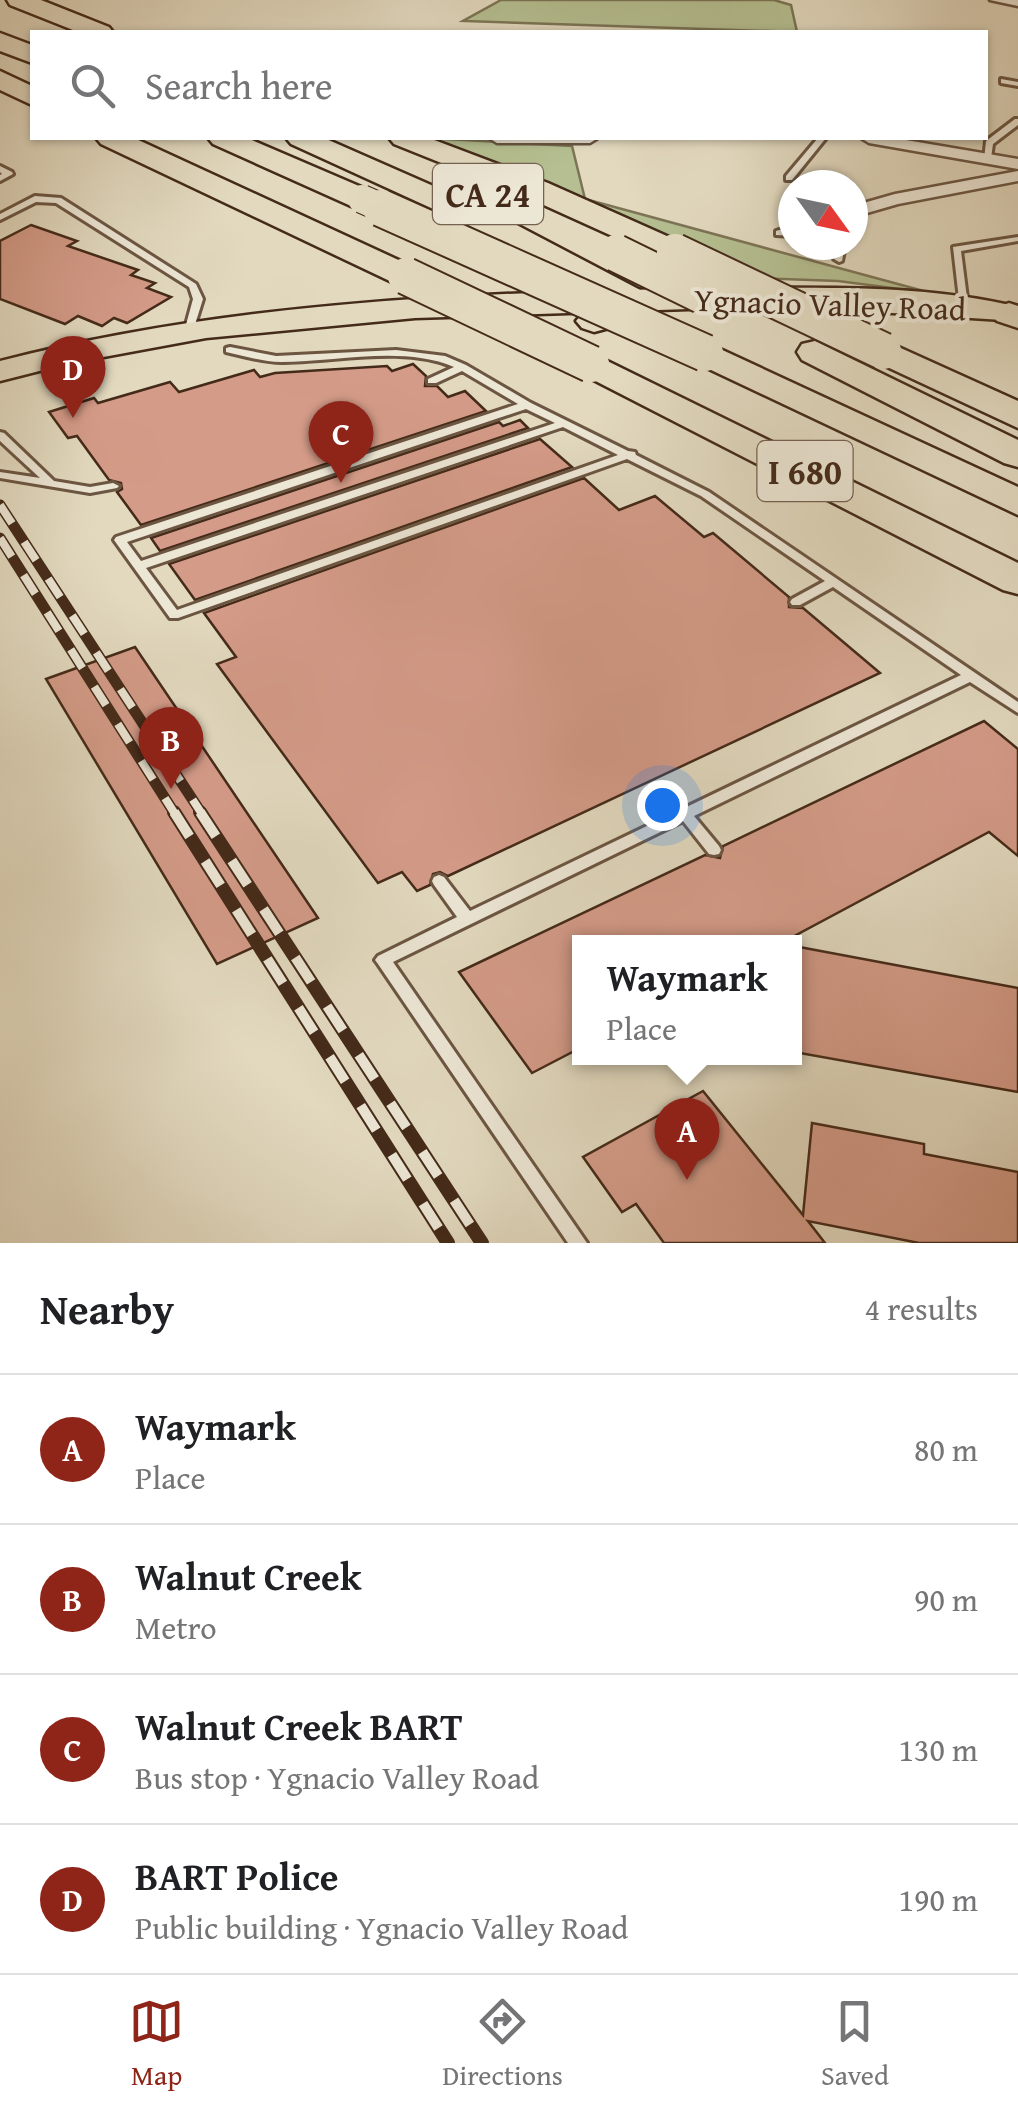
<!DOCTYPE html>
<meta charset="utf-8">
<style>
body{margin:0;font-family:"Gentium Book Plus",serif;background:#f6f6f6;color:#202124}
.compass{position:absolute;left:778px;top:170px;width:90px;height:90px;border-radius:50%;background:#fff;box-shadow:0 2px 8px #0004;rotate:123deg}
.you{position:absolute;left:662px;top:805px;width:35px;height:35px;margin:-25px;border:8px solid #fff;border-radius:50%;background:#1a73e8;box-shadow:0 0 0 15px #1a73e833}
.badge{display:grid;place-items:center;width:65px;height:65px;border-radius:50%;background:#8f2418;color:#fff;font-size:32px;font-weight:700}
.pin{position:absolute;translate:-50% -82px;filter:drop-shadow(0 2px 5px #0008)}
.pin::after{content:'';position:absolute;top:52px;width:35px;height:30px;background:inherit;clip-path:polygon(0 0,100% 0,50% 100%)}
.popup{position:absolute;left:572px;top:935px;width:230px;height:130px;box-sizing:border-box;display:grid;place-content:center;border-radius:0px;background:#fff;filter:drop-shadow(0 2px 8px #0005);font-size:32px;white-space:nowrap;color:#757577}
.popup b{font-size:38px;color:#202124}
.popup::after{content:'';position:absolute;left:50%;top:100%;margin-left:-20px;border:20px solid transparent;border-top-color:#fff}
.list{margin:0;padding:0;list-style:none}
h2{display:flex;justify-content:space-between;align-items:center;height:130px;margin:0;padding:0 40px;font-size:42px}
h2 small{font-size:32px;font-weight:400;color:#757577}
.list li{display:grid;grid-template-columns:65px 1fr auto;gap:30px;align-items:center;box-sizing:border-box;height:150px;padding:0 40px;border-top:2px solid #e0e0e0}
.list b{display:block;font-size:38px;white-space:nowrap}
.list p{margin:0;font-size:32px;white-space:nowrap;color:#757577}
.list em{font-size:32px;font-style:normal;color:#757577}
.icon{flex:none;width:55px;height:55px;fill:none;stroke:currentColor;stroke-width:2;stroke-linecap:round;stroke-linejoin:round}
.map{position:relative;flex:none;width:1018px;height:1243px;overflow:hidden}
.search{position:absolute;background:#fff;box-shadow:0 2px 8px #0004;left:30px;right:30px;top:30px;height:110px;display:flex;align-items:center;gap:25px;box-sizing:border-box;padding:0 35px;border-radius:0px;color:#757577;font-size:38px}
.sheet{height:730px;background:#fff}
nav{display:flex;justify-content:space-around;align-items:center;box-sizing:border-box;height:140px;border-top:2px solid #e0e0e0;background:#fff;font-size:28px;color:#757577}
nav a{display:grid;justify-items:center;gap:5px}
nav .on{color:#8f2418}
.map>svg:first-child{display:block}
.green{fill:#b5bf91;stroke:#7c7455;stroke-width:2.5}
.building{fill:#d49b88;stroke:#442a19;stroke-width:2.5}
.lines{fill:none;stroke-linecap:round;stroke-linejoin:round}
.service-casing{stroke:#6c5642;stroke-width:6}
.minor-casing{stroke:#6c5642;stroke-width:5}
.trunk-casing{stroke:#442a19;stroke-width:5}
.motorway-casing{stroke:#442a19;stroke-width:5}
.service{fill:#ece6d5;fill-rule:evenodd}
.minor{fill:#ece6d5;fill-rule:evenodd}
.trunk{fill:#e2d9bf;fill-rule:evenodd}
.motorway{fill:#e2d9bf;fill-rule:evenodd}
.rail-far1-casing{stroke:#442a19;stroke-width:11}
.rail-casing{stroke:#442a19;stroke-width:14}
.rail-far1{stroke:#ece6d5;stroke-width:8;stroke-dasharray:22;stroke-linecap:butt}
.rail{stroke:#ece6d5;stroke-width:10;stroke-dasharray:29;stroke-linecap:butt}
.motorway-bridge-far1-casing{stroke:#442a19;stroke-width:30;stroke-linecap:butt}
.motorway-bridge-casing{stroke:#442a19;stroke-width:40;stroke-linecap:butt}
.motorway-bridge-far1{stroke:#e2d9bf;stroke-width:28}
.motorway-bridge{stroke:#e2d9bf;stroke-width:36}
.labels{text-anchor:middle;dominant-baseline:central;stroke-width:8;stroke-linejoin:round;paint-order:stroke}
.far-street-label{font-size:32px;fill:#442a19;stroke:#ece6d5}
.shield{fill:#ece6d5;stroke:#766251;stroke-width:2.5}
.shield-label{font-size:35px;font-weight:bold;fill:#442a19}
</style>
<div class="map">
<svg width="1018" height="1243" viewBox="0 0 1018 1243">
<rect width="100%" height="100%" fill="#e2d9bf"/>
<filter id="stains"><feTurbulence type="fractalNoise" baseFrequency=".002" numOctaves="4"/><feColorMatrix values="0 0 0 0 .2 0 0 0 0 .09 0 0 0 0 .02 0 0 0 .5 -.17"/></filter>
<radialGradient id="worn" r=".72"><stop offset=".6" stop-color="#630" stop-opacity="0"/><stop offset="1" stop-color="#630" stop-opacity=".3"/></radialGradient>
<!-- green -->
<g class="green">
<path d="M 501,0 L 774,0 L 791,5 L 797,32 L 463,21 Z"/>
<path d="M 427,138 L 572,146 L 585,199 L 931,293 L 838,281 L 758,278 L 585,199 Z"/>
</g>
<!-- building -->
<g class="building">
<path d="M 31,225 L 77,241 L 68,246 L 138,270 L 131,275 L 155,283 L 147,288 L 171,297 L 127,323 L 114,318 L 102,326 L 78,316 L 65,324 L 0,299 L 0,241 Z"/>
<path d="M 413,364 L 426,376 L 425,386 L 437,386 L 448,397 L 465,391 L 486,411 L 141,525 L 117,492 L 122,489 L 121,483 L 109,480 L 77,436 L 68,438 L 49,412 L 94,398 L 98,403 L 170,382 L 179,392 L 254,370 L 260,377 L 275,373 L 387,366 L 392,371 Z"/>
<path d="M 520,420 L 528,428 L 160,551 L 151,538 L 499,422 L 503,426 Z"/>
<path d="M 540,439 L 572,467 L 195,600 L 169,564 Z"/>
<path d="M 584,478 L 619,510 L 655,496 L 704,537 L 713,533 L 789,597 L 789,607 L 803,608 L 880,673 L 448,876 L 440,872 L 433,874 L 430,885 L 417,891 L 402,872 L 378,883 L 217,664 L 236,657 L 204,613 Z"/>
<path d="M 135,647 L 318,918 L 217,964 L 46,679 Z"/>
<path d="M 984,721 L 1018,749 L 1018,856 L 989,832 L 783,942 L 580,942 L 580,1048 L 532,1073 L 459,972 L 705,855 L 720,858 L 723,846 Z"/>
<path d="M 794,946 L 1018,988 L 1018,1092 L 794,1052 Z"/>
<path d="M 703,1091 L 803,1215 L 812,1123 L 924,1144 L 924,1154 L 1018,1172 L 1018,1243 L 919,1243 L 808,1221 L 825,1243 L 664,1243 L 636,1204 L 622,1212 L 583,1157 Z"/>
</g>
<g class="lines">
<!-- service casing -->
<g class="service-casing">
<g id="service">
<path d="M 1001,79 L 1018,82 L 1018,86 L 1001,83 Z"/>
<path d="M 1015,119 L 1018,119 L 1018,125 L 993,144 L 991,158 L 984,160 L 986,141 Z"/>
<path d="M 818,138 L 826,138 L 792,180 L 786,180 L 786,176 Z"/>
<path d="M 0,166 L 12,172 L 13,174 L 0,181 L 0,175 L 2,174 L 0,172 Z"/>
<path d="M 35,196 L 61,198 L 196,284 L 203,299 L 192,334 L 186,334 L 184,332 L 193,299 L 189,287 L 56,203 L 36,202 L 0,220 L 0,214 Z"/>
<path d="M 779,230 L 793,230 L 793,236 L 776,235 L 776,231 Z"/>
<path d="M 1018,237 L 1018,241 L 961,251 L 968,306 L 963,309 L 960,308 L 953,247 Z"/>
<path d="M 835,245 L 845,245 L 842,261 L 839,262 L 834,259 Z"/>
<path d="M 230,347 L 276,356 L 396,350 L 445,356 L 466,365 L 531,403 L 628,451 L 635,452 L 636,455 L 709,492 L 1018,702 L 1018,713 L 970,682 L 694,816 L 719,846 L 721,850 L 719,854 L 714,855 L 709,854 L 683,821 L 393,962 L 587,1243 L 568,1243 L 378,964 L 375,960 L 378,956 L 457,917 L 434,885 L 432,881 L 434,877 L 439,875 L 444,877 L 470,911 L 961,675 L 833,587 L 800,605 L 792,605 L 790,602 L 792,599 L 825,581 L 701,496 L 627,459 L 178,618 L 170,618 L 114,540 L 116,537 L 518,404 L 462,371 L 436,383 L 428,383 L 428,379 L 454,367 C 403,345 335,362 281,362 C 263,362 244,356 226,352 L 226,348 ZM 526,409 L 555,423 L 141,561 L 127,542 ZM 563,427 L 618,455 L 177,610 L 146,568 Z"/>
<path d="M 0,432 L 4,433 L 54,481 L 90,487 L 113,483 L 119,486 L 117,488 L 90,493 L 0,478 L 0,472 L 40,478 L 0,441 Z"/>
</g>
</g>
<!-- minor casing -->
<g class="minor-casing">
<g id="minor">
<path d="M 990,0 L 1018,0 L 1018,6 Z"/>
<path d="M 489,138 L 598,138 L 590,143 L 497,143 Z"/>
<path d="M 861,138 L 894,138 L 1018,159 L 1018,169 L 869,143 Z"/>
<path d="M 1018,171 L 1018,181 L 898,204 L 853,217 L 853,206 L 895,194 Z"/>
</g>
</g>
<!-- trunk casing -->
<g class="trunk-casing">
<path id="trunk" d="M 726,288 C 821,288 925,284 1018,307 L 1018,321 L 783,306 L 415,318 L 206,338 L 71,363 L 0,381 L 0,361 C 237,300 482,292 726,288 Z"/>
</g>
<!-- motorway casing -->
<g class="motorway-casing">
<g id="motorway">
<path d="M 7,0 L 41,0 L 109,27 L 113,32 L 78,32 L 10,5 Z"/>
<path d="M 0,33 L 32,45 L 32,63 L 0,51 Z"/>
<path d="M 0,71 L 32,86 L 32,105 L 0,90 Z"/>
<path d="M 96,138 L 134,138 L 418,269 L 423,276 L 418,283 L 394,283 L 101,144 Z"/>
<path d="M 208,138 L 247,138 L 373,192 L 378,199 L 373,206 L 351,206 L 213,144 Z"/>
<path d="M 286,138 L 324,138 L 488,210 L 644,292 L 652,305 L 643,319 L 594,332 L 582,328 L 576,321 L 582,314 L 617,305 L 466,224 L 291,144 Z"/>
<path d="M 389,138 L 429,138 L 548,183 L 687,245 L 692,252 L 687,259 L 663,259 L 526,197 L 394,144 Z"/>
<path d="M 1009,303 L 1018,306 L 1018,328 L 997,321 L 991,314 L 997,307 Z"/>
<path d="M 883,340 L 1018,401 L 1018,428 L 870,359 L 865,351 L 870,343 Z"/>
<path d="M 815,341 L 1018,440 L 1018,467 L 1004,463 L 802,360 L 797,352 L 802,344 Z"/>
<path d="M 705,342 L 1018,487 L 1018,515 L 692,361 L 687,353 L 692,345 Z"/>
<path d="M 591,353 L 1018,563 L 1018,594 L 1003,590 L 578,372 L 573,364 L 578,356 Z"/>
</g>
</g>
<!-- service -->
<use href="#service" class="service"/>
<!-- minor -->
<use href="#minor" class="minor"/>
<!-- trunk -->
<use href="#trunk" class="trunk"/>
<!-- motorway -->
<use href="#motorway" class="motorway"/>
<!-- rail-far1 casing -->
<g class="rail-far1-casing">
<g id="rail-far1">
<path d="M 0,505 L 202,814"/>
<path d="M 0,538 L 175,814"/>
</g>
</g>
<!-- rail casing -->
<g class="rail-casing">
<g id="rail">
<path d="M 174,812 L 448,1243"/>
<path d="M 200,812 L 482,1243"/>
</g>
</g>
<!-- rail-far1 -->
<use href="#rail-far1" class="rail-far1"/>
<!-- rail -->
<use href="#rail" class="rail"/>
<!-- motorway-bridge-far1 casing -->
<g class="motorway-bridge-far1-casing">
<path id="motorway-bridge-far1" d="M 362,199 L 387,210"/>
</g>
<!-- motorway-bridge casing -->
<g class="motorway-bridge-casing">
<g id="motorway-bridge">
<path d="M 381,208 L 705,353"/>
<path d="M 675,252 L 883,351"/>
<path d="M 616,253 L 702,295"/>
<path d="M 406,276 L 591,364"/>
</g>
</g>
<!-- motorway-bridge-far1 -->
<use href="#motorway-bridge-far1" class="motorway-bridge-far1"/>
<!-- motorway-bridge -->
<use href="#motorway-bridge" class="motorway-bridge"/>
</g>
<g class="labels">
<!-- far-street labels -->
<g class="far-street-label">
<text transform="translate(830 304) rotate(2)">Ygnacio Valley Road</text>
</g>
<!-- shield labels -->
<g class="shield">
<rect x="433" y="164" width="110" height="60" rx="8"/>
<rect x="757.5" y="441" width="95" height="60" rx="8"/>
</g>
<g class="shield-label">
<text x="488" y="194">CA 24</text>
<text x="805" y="471">I 680</text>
</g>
</g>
<rect width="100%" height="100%" filter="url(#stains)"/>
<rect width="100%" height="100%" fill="url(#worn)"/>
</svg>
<svg class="compass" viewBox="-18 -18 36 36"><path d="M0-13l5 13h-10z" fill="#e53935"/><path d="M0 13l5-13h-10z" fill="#757577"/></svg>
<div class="you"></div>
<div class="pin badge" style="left:687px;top:1180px">A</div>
<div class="popup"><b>Waymark</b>Place</div>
<div class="pin badge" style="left:171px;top:789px">B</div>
<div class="pin badge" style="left:341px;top:483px">C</div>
<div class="pin badge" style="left:73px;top:418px">D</div>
<div class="search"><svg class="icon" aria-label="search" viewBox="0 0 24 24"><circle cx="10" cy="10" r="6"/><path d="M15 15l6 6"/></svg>Search here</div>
</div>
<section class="sheet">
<h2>Nearby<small>4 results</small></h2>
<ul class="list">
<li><span class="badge">A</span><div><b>Waymark</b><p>Place</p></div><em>80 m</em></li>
<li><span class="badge">B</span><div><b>Walnut Creek</b><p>Metro</p></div><em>90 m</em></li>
<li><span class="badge">C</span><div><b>Walnut Creek BART</b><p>Bus stop · Ygnacio Valley Road</p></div><em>130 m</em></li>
<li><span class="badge">D</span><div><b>BART Police</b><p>Public building · Ygnacio Valley Road</p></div><em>190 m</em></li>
</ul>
</section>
<nav>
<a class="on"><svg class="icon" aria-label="map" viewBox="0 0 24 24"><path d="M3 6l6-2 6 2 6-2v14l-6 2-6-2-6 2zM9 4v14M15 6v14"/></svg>Map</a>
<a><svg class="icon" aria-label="directions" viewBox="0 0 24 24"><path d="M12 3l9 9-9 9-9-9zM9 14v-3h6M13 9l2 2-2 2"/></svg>Directions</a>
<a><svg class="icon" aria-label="saved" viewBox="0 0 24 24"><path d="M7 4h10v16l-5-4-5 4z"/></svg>Saved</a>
</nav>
